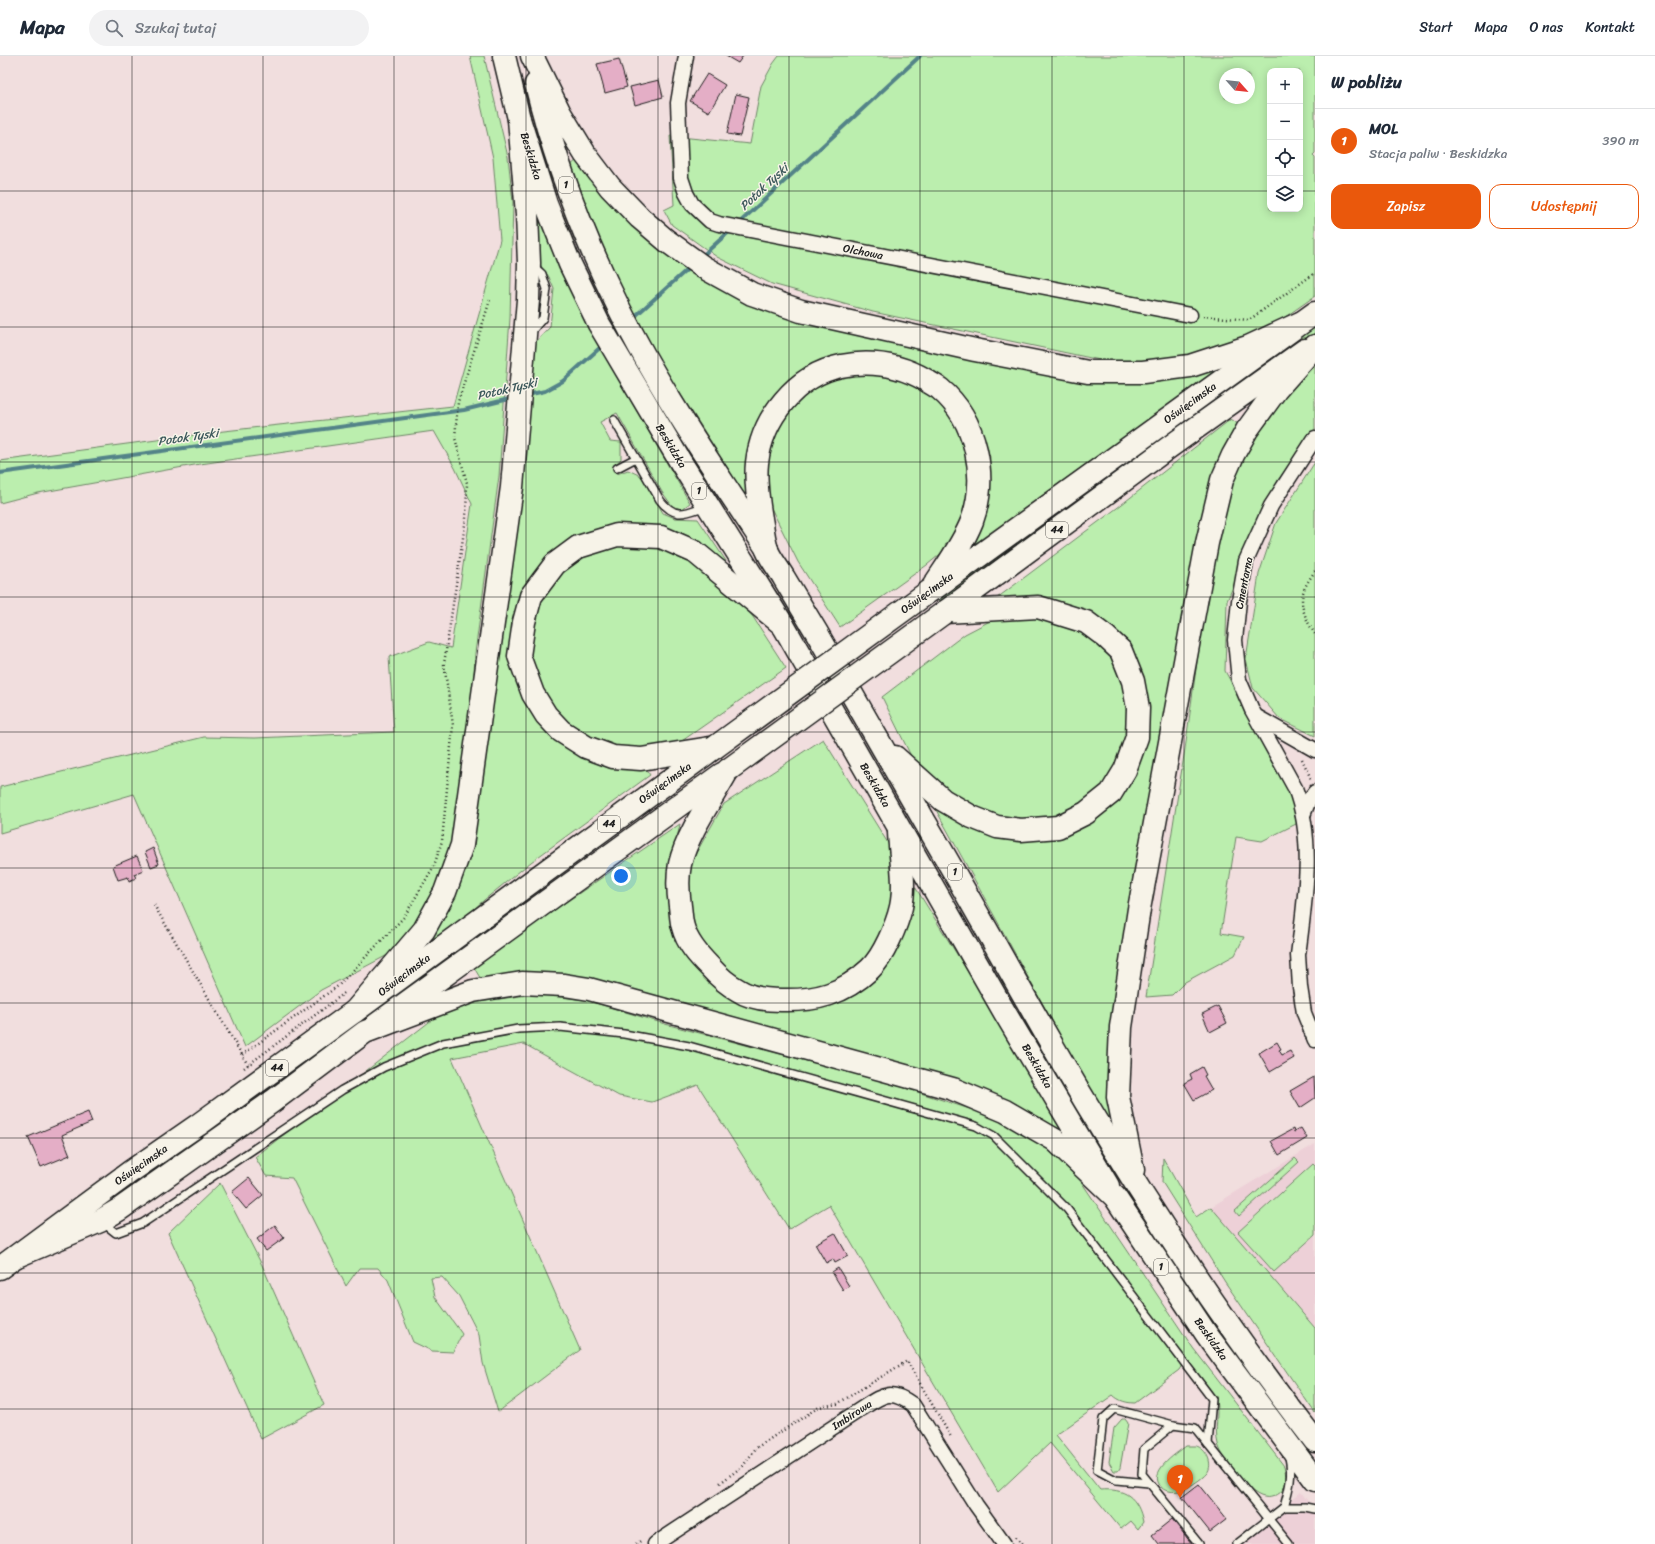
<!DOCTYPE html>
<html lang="pl">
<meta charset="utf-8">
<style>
body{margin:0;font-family:Sriracha,sans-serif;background:#f2f2f3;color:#1f2937}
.controls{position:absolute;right:12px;top:12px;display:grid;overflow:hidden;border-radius:8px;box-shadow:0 2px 10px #0003}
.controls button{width:36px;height:36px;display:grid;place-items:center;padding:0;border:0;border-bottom:1px solid #e0e1e3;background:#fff;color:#1f2937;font:20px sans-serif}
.compass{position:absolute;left:1219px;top:12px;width:36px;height:36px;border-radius:50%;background:#fff;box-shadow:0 2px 10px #0003;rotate:117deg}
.you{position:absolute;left:621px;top:820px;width:14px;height:14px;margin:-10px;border:3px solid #fff;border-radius:50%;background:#1a73e8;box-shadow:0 0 0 6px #1a73e833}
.badge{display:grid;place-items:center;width:26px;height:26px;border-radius:50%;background:#ea580c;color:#fff;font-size:13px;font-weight:700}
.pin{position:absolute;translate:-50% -33px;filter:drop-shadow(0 1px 2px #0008)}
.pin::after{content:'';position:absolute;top:21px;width:14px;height:12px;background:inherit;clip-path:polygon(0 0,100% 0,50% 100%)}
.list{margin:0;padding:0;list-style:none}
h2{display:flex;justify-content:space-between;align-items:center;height:52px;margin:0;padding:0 16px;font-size:17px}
h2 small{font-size:13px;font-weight:400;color:#747a83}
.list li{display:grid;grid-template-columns:26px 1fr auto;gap:12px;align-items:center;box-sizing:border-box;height:64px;padding:0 16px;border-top:1px solid #e0e1e3}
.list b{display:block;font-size:15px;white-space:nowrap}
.list p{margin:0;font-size:13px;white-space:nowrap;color:#747a83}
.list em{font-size:13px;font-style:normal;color:#747a83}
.actions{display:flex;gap:8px;padding:12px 16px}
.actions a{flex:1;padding:9px 0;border:1px solid #ea580c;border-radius:12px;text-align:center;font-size:14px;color:#ea580c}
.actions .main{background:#ea580c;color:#fff}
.icon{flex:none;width:22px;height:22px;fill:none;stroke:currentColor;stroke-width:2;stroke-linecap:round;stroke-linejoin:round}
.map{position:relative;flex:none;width:1315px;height:1488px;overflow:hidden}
header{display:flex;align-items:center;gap:24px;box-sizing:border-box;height:56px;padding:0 20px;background:#fff;border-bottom:1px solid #e0e1e3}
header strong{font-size:19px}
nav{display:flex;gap:22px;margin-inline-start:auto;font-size:14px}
.search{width:280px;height:36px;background:#f2f2f3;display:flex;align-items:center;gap:10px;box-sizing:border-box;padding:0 14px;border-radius:22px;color:#747a83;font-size:15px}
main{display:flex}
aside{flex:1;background:#fff}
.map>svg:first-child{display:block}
.built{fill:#edd0d7}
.green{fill:#bbeeae;stroke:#6c8565;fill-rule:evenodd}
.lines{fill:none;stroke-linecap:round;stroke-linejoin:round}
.stream{stroke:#538388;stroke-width:4}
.building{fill:#e4aec6;stroke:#1c1c1c}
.service-casing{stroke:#1c1c1c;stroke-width:10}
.minor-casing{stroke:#1c1c1c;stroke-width:17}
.primary-casing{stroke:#1c1c1c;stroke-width:25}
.trunk-casing{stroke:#1c1c1c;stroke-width:25}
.path{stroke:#1c1c1c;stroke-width:2.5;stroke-dasharray:1 3;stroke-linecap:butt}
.service{stroke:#f7f3e8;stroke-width:7}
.minor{stroke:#f7f3e8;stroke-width:14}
.primary{stroke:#f7f3e8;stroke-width:22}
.trunk{stroke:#f7f3e8;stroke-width:22}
.primary-bridge-casing{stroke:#1c1c1c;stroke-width:25;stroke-linecap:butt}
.trunk-bridge-casing{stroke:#1c1c1c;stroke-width:25;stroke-linecap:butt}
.primary-bridge{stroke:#f7f3e8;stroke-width:22}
.trunk-bridge{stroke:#f7f3e8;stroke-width:22}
.grid{fill:none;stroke:#1c1c1c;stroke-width:1;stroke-opacity:0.55}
.labels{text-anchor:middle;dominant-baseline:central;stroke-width:3;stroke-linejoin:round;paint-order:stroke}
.shield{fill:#f7f3e8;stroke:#5e5c59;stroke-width:1}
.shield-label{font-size:10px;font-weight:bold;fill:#1c1c1c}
.street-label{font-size:11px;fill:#1c1c1c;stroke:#f7f3e8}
.water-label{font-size:12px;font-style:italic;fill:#3c585b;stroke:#f7f3e8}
</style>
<header>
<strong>Mapa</strong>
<div class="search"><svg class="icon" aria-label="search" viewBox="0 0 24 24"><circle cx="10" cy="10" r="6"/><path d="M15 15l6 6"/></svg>Szukaj tutaj</div>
<nav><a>Start</a><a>Mapa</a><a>O nas</a><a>Kontakt</a></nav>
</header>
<main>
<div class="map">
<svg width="1315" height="1488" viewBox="0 0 1315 1488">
<rect width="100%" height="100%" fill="#f1dede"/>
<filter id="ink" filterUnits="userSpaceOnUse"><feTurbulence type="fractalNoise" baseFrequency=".025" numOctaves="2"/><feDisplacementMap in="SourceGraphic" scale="8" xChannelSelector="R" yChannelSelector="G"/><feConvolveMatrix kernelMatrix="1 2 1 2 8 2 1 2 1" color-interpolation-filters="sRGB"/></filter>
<g filter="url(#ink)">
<!-- built -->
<g class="built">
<path d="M 1315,1088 L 1315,1272 L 1211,1151 Z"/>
<path d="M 1301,1436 L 1315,1455 L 1315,1488 L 1236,1488 Z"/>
</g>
<!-- green -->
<g class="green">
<path d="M 470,0 L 484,0 L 508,101 L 513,146 L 510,262 L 499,420 L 475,597 L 470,700 L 456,787 L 438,836 L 401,892 L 321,934 L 245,991 L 134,738 L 0,777 L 0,731 L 204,681 L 255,682 L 394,676 L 389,601 L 429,586 L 451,592 L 472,448 L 455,412 L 434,375 L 200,408 L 38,437 L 0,447 L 0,405 L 224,375 L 453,350 L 500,184 L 493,102 Z"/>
<path d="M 779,0 L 1315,0 L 1315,98 L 1313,100 L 1315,102 L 1315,240 L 1261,278 L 1217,295 L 1165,305 L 1119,308 L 873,256 L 772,228 L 717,201 L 672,169 L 664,154 L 674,149 L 670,80 L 750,88 L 761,30 L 773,8 ZM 1270,15 L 1300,15 L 1300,153 L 1270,153 ZM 1225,18 L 1249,18 L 1249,42 L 1225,42 Z"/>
<path d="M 579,102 L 730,235 L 1159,323 L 1218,314 L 970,491 L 983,458 L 990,401 L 974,359 L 946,328 L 850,301 L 766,356 L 750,447 L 659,304 L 595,181 L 569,111 Z"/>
<path d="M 539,156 L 596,285 L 690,447 L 682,453 L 673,451 L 662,436 L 617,357 L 600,366 L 610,385 L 621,386 L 621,403 L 612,411 L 617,418 L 628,414 L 641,420 L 663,457 L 675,462 L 698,463 L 726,505 L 722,508 L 681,476 L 648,469 L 606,471 L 519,550 L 528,647 L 644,710 L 650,719 L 531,806 L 484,844 L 452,873 L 405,907 L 454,828 L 530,292 L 550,271 L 554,233 L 549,221 L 539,207 L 535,162 Z"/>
<path d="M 1315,267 L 1315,277 L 940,549 L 937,542 Z"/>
<path d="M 1315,308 L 1315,373 L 1278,424 L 1227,545 L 1225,615 L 1291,735 L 1300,766 L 1262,785 L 1236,781 L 1221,877 L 1244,881 L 1235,899 L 1185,926 L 1172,939 L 1146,941 L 1185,693 L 1207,533 L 1224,445 L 1255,374 L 1307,315 Z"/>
<path d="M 851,316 L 898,316 L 954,355 L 974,423 L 955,486 L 927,509 L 840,571 L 798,506 L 768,446 L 769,386 L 791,346 L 818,323 Z"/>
<path d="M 1231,363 L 1238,368 L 1212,437 L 1114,1059 L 1107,1065 L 935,752 L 947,756 L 984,778 L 1024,784 L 1068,778 L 1141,687 L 1124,587 L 993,545 L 1117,452 Z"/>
<path d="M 1315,406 L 1315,680 L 1279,662 L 1253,632 L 1246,603 L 1259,518 L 1276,467 Z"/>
<path d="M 620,486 L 661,488 L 692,502 L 724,528 L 753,561 L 786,612 L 679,687 L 642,697 L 603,689 L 566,670 L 537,631 L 528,590 L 538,550 L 562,512 L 597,493 Z"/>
<path d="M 1024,558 L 1088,574 L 1112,597 L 1128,632 L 1131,661 L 1120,708 L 1105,736 L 1069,760 L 1009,768 L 955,744 L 913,704 L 882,641 L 965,578 L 990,565 Z"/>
<path d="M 823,683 L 891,792 L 895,827 L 888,869 L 866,905 L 825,932 L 756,934 L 728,919 L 703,896 L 687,856 L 687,813 L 724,748 Z"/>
<path d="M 680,768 L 673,802 L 684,893 L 786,953 L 831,950 L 867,930 L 900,884 L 912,826 L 1024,1006 L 1064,1076 L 1059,1080 L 1008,1044 L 925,1018 L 601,925 L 543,917 L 482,925 L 473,910 Z"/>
<path d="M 534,938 L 586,944 L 665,968 L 887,1026 L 988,1059 L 1035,1082 L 1078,1121 L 1193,1292 L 1284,1410 C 1286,1418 1288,1429 1281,1436 C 1262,1452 1246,1429 1235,1416 C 1229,1407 1221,1399 1218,1388 C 1214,1374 1219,1357 1216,1345 C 1213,1332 1194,1315 1185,1304 L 1179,1314 L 1135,1347 C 1127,1347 1119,1345 1113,1339 L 1056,1379 L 1100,1434 C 1125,1432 1138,1441 1143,1466 L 1138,1473 L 1131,1465 L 1121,1473 L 1050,1387 L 998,1436 L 829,1149 L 789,1173 L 698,1029 L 652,1046 L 619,1040 L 524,988 L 452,1002 L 580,1294 L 498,1356 L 483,1307 L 479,1279 L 459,1240 L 442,1221 L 431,1222 L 435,1241 L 462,1278 L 453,1296 L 432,1295 L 413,1286 L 388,1224 L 378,1212 L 359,1212 L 346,1230 L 292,1122 L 266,1120 L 255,1101 L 442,956 L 479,946 Z"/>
<path d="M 1163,1102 L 1196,1161 L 1211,1151 L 1315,1272 L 1315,1357 L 1225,1226 L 1162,1126 Z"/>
<path d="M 1295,1102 L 1299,1106 L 1239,1160 L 1235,1155 Z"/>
<path d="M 1313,1108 L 1315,1110 L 1315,1179 L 1274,1216 L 1238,1176 Z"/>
<path d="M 220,1127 L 262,1209 L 324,1349 L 261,1383 L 168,1177 Z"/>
<path d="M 1122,1363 L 1125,1363 L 1128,1367 L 1120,1412 L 1118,1415 L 1114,1415 L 1109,1406 L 1114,1372 Z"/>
<path d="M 1186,1390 C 1189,1390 1193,1390 1196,1390 C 1206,1392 1214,1408 1207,1417 C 1202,1423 1187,1433 1179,1435 C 1174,1436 1166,1436 1162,1432 C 1146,1416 1176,1398 1186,1390 Z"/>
</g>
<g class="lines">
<!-- stream -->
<g class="stream">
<path d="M 738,168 L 920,0"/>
<path d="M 701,201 L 731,174"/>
<path d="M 632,263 L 691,210"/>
<path d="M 527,339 L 545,335 L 563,325 L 603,289"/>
<path d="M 0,417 L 464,354 L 513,342"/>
</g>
</g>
<!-- building -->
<g class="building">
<path d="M 726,0 L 743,0 L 738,7 Z"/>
<path d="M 619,3 L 627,31 L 605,37 L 597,8 Z"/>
<path d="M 707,18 L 725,29 L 709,56 L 690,45 Z"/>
<path d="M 659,24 L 663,41 L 635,49 L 630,31 Z"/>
<path d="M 736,38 L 749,41 L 740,80 L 727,78 Z"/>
<path d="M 153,792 L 159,808 L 151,811 L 145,796 Z"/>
<path d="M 137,800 L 143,814 L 134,818 L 136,822 L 129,825 L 128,821 L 118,824 L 113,810 Z"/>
<path d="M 1218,950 L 1227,967 L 1210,976 L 1202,958 Z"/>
<path d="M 1277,986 L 1281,993 L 1279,994 L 1282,999 L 1290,995 L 1294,1002 L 1270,1016 L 1259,997 Z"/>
<path d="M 1202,1011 L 1206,1019 L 1204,1020 L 1212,1034 L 1194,1044 L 1184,1027 L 1192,1023 L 1190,1018 Z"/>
<path d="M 1314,1021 L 1315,1042 L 1300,1052 L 1290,1035 Z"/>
<path d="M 88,1056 L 92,1066 L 62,1079 L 70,1099 L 41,1111 L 28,1081 Z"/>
<path d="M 1301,1072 L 1307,1082 L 1279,1099 L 1271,1085 L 1293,1073 L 1294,1076 Z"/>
<path d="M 249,1122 L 263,1139 L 246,1153 L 232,1136 Z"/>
<path d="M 275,1169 L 284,1182 L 266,1195 L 257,1183 Z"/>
<path d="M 835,1177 L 848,1200 L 835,1207 L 833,1203 L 826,1207 L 815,1188 Z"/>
<path d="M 838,1212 L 849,1230 L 843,1234 L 832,1216 Z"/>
<path d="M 1199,1428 L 1227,1463 L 1210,1476 L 1182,1441 Z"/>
<path d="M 1172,1463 L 1192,1488 L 1159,1488 L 1152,1479 Z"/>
</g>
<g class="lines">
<!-- service casing -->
<g class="service-casing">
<g id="service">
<path d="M 530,277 L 543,262 L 547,233 L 542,218 L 534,211"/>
<path d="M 614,364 L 660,444 C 676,464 685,457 706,450"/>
<path d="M 617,412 L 636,402"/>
<path d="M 102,1166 L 116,1177 L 143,1167 L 342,1034 L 384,1011 L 443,987 L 518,973 L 560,971 L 624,978 L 689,990 L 976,1070 L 994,1080 L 1067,1153 L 1212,1343 L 1208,1388 L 1289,1488"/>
<path d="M 1149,1427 L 1116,1424 L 1097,1414 L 1103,1363 L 1114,1353 L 1173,1369"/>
<path d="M 1284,1451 C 1289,1433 1293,1420 1289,1401"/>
<path d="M 1199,1488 L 1142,1418 L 1144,1393 L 1173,1369 L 1195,1372 L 1208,1388"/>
<path d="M 1237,1488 L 1284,1451 L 1305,1451 L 1315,1453"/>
</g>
</g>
<!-- minor casing -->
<g class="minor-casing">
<g id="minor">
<path d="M 686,0 L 678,47 L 681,122 L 686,137 L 692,148 L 710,165 L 719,168 L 1190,259"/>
<path d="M 1315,382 L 1271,450 L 1246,505 L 1239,545 L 1235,584 L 1239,624 L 1252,654 L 1295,732 C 1315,784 1305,844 1298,899 L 1300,931 L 1304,957 L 1315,984"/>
<path d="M 1257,661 L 1315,694"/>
<path d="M 1303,759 L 1309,744 L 1315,736"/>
<path d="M 655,1488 L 861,1353 C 883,1339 890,1332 913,1349 L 976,1449 L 1004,1488"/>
</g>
</g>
<!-- primary casing -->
<g class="primary-casing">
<g id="primary">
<path d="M 504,0 L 519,63 L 546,148 L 570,208 L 599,268 L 680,405 L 783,569 L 1005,957 L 1108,1130"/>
<path d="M 532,0 L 560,57 L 585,98 L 610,131 L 640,162 L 667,185 L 703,211 L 752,238 L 801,255 L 975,294 L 1088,316 L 1143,316 L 1190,310 L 1248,291 L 1300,267"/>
<path d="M 536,28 C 555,106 583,180 619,252 C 660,335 716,416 767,493"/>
<path d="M 932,534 L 1315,257"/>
<path d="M 945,556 L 1168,392 L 1305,294"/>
<path d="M 728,714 C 713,741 687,778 680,808 C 677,823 678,836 680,850 C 681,857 681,865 683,871 C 687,887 699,900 710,911 C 718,920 727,928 738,934 C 750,942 767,944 781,944 C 817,945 843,938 870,913 C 883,901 897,869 901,851 C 906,828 900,799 899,776"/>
<path d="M 376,969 L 722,718"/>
</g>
</g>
<!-- trunk casing -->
<g class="trunk-casing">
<g id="trunk">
<path d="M 931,534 C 945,512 962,490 972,465 C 988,421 977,364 940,333 C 938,331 928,326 926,324 C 900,309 872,304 841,310 C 796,319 762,362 757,407 C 755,425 758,445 761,463 C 763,473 764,485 767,494 C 771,504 779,513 784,522 C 795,540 806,559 817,577 C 853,640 889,703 925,766 C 979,858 1030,953 1085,1045 C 1155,1162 1231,1277 1315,1385"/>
<path d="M 710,692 L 641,703 L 613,701 L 586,691 L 561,675 L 546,659 L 533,638 L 519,600 L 524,566 L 531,540 L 555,508 L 578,491 L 617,479 L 661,481 L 695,496 L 783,569"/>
<path d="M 895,701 L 943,744 L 972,761 L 997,771 L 1021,774 L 1058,771 L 1086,757 L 1111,737 L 1125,714 L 1137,681 L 1138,652 L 1133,625 L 1121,595 L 1106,581 L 1086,566 L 1038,551 L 945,556"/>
<path d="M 355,955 L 424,874 L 445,836 L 462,789 L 512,431 L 528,244 L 529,207 L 527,158 L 519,63"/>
<path d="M 1133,1114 L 1118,1041 L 1121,971 L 1139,853 L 1207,487 L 1222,424 L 1233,399 L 1247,374 L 1276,334 L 1315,290"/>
<path d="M 17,1200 L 100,1165 L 120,1153 L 273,1045 L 365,976 L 473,935 L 522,927 L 564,929 L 589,933 L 953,1033 L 1005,1055 L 1055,1084 L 1115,1141 L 1207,1279 L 1315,1424"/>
<path d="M 0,1212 L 130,1116 L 198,1069 L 355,955 L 714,692"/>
</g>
</g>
<!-- path -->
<g class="path">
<path d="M 1203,260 L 1249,264 L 1315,217"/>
<path d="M 1315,515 C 1311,521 1306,528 1304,534 C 1298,549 1307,566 1315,578"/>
<path d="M 1302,703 L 1311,723"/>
<path d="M 154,849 L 242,999"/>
<path d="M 248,1009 L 242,999 L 338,930 L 404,861 L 434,810 L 442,785 L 453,669 L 444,608 L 466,462 L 467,427 L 455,382 L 458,346 L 490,244"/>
<path d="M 244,1012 L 346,936"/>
<path d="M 720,1427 L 743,1410 L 756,1392 L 819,1351 L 837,1348 L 907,1305 L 951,1381"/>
<path d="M 1016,1481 L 1022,1488"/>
<path d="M 636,1488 L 642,1484"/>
</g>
<!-- service -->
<use href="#service" class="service"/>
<!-- minor -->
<use href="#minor" class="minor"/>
<!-- primary -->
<use href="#primary" class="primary"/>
<!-- trunk -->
<use href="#trunk" class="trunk"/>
<!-- primary-bridge casing -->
<g class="primary-bridge-casing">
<path id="primary-bridge" d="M 728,714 L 945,556"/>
</g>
<!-- trunk-bridge casing -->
<g class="trunk-bridge-casing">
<path id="trunk-bridge" d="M 714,692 L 931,534"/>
</g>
<!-- primary-bridge -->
<use href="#primary-bridge" class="primary-bridge"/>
<!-- trunk-bridge -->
<use href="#trunk-bridge" class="trunk-bridge"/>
</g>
</g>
<!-- grid -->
<path class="grid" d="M 132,0 L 132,1488M 263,0 L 263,1488M 394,0 L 394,1488M 526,0 L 526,1488M 658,0 L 658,1488M 789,0 L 789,1488M 920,0 L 920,1488M 1052,0 L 1052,1488M 1184,0 L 1184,1488M 0,135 L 1270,135M 1300,135 L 1315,135M 0,271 L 1315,271M 0,406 L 1315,406M 0,541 L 1315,541M 0,676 L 1315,676M 0,812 L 1315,812M 0,947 L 1315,947M 0,1082 L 1315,1082M 0,1217 L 1315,1217M 0,1353 L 1315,1353"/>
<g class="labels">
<!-- shield labels -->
<g class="shield">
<rect x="559" y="121" width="14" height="16" rx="3"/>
<rect x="692" y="427" width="14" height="16" rx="3"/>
<rect x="1046" y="466" width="22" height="16" rx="3"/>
<rect x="598" y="760" width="22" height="16" rx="3"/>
<rect x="948" y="808" width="14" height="16" rx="3"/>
<rect x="266" y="1004" width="22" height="16" rx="3"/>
<rect x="1154" y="1203" width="14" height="16" rx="3"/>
</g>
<g class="shield-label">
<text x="566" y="129">1</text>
<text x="699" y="435">1</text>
<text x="1057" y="474">44</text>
<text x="609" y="768">44</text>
<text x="955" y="816">1</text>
<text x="277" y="1012">44</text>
<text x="1161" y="1211">1</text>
</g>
<!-- street labels -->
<g class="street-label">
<text transform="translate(531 100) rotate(73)">Beskidzka</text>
<text transform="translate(863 196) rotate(11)">Olchowa</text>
<text transform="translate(1190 347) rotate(-36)">Oświęcimska</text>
<text transform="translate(671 390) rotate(59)">Beskidzka</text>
<text transform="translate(1244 527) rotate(-79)">Cmentarna</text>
<text transform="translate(927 537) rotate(-36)">Oświęcimska</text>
<text transform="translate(665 727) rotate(-36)">Oświęcimska</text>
<text transform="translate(875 729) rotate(60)">Beskidzka</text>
<text transform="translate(404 919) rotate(-37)">Oświęcimska</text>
<text transform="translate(1037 1010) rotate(60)">Beskidzka</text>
<text transform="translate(141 1109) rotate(-35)">Oświęcimska</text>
<text transform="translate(1211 1283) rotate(55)">Beskidzka</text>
<text transform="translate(852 1359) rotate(-33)">Imbirowa</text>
</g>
<!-- water labels -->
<g class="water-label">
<text transform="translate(764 131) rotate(-43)">Potok Tyski</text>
<text transform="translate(507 333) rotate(-13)">Potok Tyski</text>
<text transform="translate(188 381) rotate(-8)">Potok Tyski</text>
</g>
</g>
</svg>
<div class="controls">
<button>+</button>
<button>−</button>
<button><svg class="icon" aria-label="locate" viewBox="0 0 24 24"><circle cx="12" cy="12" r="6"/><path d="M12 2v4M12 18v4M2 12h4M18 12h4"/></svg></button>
<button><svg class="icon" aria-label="layers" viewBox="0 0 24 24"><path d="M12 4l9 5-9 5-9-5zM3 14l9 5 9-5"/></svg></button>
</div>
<svg class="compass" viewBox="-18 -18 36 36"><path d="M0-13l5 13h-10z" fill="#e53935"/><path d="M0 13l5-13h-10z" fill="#747a83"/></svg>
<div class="you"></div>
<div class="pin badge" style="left:1180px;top:1442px">1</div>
</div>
<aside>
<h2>W pobliżu<small></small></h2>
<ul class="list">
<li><span class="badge">1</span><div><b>MOL</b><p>Stacja paliw · Beskidzka</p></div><em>390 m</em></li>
</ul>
<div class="actions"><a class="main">Zapisz</a><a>Udostępnij</a></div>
</aside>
</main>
